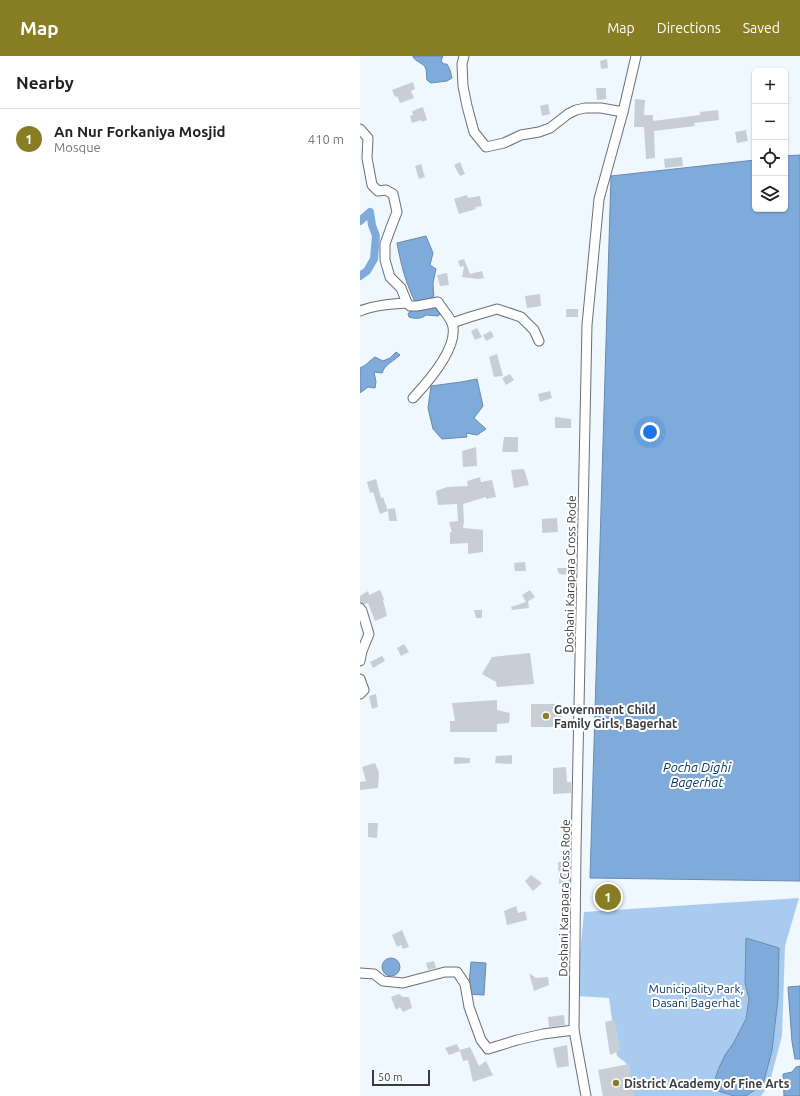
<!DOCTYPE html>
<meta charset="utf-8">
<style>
body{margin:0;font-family:Ubuntu,sans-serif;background:#f2f2f2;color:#222}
.controls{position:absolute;right:12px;top:12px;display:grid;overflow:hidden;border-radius:6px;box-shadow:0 1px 3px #0004}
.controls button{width:36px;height:36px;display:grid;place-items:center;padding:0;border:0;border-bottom:1px solid #e0e0e0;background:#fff;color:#222;font:20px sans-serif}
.scale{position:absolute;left:12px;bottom:10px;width:58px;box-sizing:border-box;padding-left:4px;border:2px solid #393c3f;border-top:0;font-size:11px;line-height:14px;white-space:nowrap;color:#393c3f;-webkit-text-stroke:3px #fff;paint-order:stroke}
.you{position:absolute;left:290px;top:376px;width:14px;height:14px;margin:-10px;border:3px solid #fff;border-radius:50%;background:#1a73e8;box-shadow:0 0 0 6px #1a73e833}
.badge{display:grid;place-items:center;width:26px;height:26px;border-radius:50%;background:#897d23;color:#fff;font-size:13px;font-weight:700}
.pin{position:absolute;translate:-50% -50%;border:2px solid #fff;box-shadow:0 1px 4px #0006}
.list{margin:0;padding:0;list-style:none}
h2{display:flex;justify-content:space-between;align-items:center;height:52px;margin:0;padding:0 16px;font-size:17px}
h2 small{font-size:13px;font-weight:400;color:#767676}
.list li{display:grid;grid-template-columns:26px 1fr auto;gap:12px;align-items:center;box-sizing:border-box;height:60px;padding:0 16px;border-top:1px solid #e0e0e0}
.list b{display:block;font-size:15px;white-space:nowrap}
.list p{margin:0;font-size:13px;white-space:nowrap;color:#767676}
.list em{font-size:13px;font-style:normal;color:#767676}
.icon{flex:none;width:22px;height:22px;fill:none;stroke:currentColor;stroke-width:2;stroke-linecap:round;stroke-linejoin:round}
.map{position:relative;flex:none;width:440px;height:1040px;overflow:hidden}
header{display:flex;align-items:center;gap:24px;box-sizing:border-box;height:56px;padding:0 20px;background:#897d23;color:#fff}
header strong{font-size:19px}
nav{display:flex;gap:22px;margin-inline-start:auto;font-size:14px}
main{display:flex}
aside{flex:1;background:#fff}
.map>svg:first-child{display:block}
.green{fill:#aacbf0}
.water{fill:#7fabda;stroke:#6a8aac}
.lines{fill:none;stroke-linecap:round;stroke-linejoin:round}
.canal{stroke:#7fabda;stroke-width:8}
.building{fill:#c7ced6}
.minor-casing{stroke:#696f77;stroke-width:11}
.minor{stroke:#fff;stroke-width:9}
.poi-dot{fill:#897d23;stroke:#fff;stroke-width:1.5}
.labels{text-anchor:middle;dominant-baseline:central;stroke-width:4;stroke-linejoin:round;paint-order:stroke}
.street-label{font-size:12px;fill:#393c3f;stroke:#fff}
.poi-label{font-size:12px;font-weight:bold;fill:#393c3f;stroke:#fff;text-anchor:start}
.park-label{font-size:12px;fill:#02335f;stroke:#fff}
.water-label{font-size:13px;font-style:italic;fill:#03345f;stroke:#fff}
</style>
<header>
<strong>Map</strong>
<nav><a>Map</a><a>Directions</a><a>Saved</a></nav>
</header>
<main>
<aside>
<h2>Nearby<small></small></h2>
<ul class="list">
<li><span class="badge">1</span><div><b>An Nur Forkaniya Mosjid</b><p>Mosque</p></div><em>410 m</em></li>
</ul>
</aside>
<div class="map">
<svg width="440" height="1040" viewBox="0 0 440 1040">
<rect width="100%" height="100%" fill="#eff7ff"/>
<!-- green -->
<path class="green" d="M 439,842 L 425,890 L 422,980 L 409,1029 L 401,1040 L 272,1040 L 266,1007 L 257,1000 L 249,942 L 216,940 L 224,856 Z"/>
<!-- water -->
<g class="water">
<path d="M 53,0 L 83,0 L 81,5 L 84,8 L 87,8 L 90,14 L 92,22 L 87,25 L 71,27 L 67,24 C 66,21 67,17 66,13 C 64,7 56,6 53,1 Z"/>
<path d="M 440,99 L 440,825 L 230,822 L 251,120 L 395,104 L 395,153 L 425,153 L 425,100 Z"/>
<path d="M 66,180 L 73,197 L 70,209 L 76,213 L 73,227 L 74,245 L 56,248 C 46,228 41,209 37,187 Z"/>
<path d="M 77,250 L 81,259 L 79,258 L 78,260 L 66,259 C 62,263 54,263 49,261 L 48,258 L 51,254 Z"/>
<path d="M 36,296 L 40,299 C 34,305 25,308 22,317 L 14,316 L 16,326 L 15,332 L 8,331 L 0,337 L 0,312 C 6,310 9,305 15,301 L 23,305 L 30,302 Z"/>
<path d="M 117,323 L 123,350 L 114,362 L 126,373 L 117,379 L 106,377 L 107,381 L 82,383 L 73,373 L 68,352 L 71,330 L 101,326 Z"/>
<path d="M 386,882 L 419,892 L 418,942 L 412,995 L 403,1028 L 386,1040 L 374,1040 L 352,1033 L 358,1014 L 365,999 L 373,988 L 386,963 L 389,943 L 385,927 Z"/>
<circle cx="31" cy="911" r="9"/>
<path d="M 111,906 L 126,907 L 124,939 L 108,938 Z"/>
<path d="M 440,930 L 440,1003 L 435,1003 L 432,986 L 428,931 Z"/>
<path d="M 440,1010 L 440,1040 L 424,1040 L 423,1018 L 432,1016 L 436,1011 Z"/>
</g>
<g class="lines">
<!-- canal -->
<path class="canal" d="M 0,165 L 10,156 L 12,169 L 16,180 L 14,203 L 7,215 L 0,220"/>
</g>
<!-- building -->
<g class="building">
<path d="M 247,3 L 248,12 L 241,13 L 240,5 Z"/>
<path d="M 53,26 L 55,33 L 51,35 L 54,42 L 40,47 L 37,40 L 35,41 L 32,34 Z"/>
<path d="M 236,32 L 246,32 L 246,43 L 237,44 Z"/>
<path d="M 275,43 L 285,44 L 284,59 L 293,59 L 293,65 L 340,59 L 340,56 L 358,54 L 359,64 L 334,67 L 335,70 L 294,75 L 295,102 L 286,103 L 284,71 L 274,71 Z"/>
<path d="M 188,48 L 190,58 L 182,60 L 180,50 Z"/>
<path d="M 63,51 L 67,64 L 62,66 L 61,64 L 52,67 L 50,60 L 53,59 L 52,55 Z"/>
<path d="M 386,74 L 388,85 L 377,87 L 375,76 Z"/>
<path d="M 322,101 L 323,110 L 305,112 L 304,103 Z"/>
<path d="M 100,106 L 105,118 L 100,120 L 94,109 Z"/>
<path d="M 61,108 L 65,121 L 59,123 L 55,110 Z"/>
<path d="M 107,139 L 108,142 L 120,140 L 122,150 L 115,151 L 116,153 L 99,158 L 94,143 Z"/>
<path d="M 104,203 L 110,218 L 122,215 L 124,222 L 118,223 L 102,221 L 104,210 L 100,211 L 98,205 Z"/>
<path d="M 87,217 L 89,229 L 80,230 L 77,219 Z"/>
<path d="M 180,238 L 181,250 L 167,252 L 165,240 Z"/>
<rect x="206" y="253" width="12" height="8"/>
<path d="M 117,272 L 122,281 L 115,284 L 111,275 Z"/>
<path d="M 131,275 L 134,281 L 126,285 L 123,279 Z"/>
<path d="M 137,298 L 143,320 L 134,321 L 129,301 Z"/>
<path d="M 150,318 L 154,324 L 146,329 L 142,322 Z"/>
<path d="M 190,335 L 192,342 L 180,346 L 178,338 Z"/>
<path d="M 195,361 L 211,363 L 211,372 L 195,372 Z"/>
<path d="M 144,381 L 158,381 L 158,396 L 142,396 Z"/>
<path d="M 116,391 L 117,410 L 103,411 L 102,395 Z"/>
<path d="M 164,413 L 169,429 L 154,432 L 151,414 Z"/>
<path d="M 120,421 L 121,426 L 132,424 L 136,441 L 126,443 L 126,441 L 103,448 L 104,465 L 103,472 L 123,474 L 123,496 L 108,498 L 108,487 L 90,488 L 90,476 L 92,476 L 89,466 L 98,465 L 97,448 L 78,449 L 76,435 L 87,431 L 108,430 L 107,425 Z"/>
<path d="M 16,423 L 21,442 L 23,441 L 28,455 L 20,458 L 13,436 L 10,437 L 7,426 Z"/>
<path d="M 35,452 L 37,465 L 29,465 L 28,453 Z"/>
<path d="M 197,462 L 198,476 L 182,477 L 182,463 Z"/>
<path d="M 165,506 L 166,515 L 155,515 L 154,507 Z"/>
<path d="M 197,512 L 211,512 L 210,519 L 199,518 Z"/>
<path d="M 20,534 L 24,543 L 23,544 L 27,560 L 15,565 L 8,547 L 5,548 L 0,546 L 0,540 L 8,535 L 9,539 Z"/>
<path d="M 170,534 L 175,541 L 167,546 L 168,545 L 169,552 L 152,554 L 151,551 L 166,546 L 162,539 Z"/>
<path d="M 114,554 L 122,554 L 122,562 L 116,562 Z"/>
<path d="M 44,588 L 49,596 L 41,600 L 37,592 Z"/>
<path d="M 170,597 L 174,628 L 137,631 L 136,626 L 122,618 L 132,601 Z"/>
<path d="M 22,600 L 25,605 L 13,612 L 10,606 Z"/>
<path d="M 16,638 L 18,651 L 12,653 L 9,640 Z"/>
<path d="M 137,644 L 137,654 L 150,657 L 149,667 L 137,668 L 137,676 L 90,676 L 90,665 L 95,665 L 92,647 Z"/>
<rect x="171" y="648" width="31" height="23"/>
<path d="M 152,699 L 152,708 L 135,707 L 136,700 Z"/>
<path d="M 94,701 L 110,702 L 110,707 L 94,708 Z"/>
<path d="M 15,707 L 19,717 L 18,732 L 0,734 L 0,726 L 6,725 L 2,711 Z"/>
<path d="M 206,711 L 207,726 L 211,726 L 211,737 L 193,738 L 193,712 Z"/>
<path d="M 8,767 L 18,767 L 17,782 L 8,781 Z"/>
<path d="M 198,806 L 210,806 L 210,826 L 199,828 Z"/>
<path d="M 171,819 L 182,827 L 173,835 L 165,825 Z"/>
<path d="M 242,831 L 256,833 L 258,848 L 237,850 Z"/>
<path d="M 156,850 L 158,857 L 165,855 L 167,864 L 147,869 L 144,855 Z"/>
<path d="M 42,874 L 49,891 L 43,893 L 41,889 L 37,891 L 32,879 Z"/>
<path d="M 74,905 L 76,912 L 68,914 L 66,907 Z"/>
<path d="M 169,917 L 176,922 L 188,921 L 189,929 L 174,935 Z"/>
<path d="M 39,938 L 43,941 L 49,941 L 52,952 L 43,956 L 40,951 L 36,954 L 31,941 Z"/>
<path d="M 204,959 L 205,969 L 189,971 L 188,961 Z"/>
<path d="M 254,964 L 261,994 L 250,999 L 245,966 Z"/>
<path d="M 97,988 L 100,994 L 110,991 L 119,1010 L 126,1005 L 133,1019 L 113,1026 L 108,1004 L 103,1005 L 100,995 L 89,999 L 85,992 Z"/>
<path d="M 207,989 L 209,1010 L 197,1012 L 193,992 Z"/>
<path d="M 269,1008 L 274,1040 L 243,1040 L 238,1014 Z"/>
</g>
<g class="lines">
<!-- minor casing -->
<g class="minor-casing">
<g id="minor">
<path d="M 104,0 L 102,8 L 103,30 L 107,50 L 114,76 L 126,91 L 144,87 L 161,79 L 179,76 L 190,72 L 208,58 L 216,54 L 225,52 L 241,52 L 263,56"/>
<path d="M 0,73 L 8,82 L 7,102 L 12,129 L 18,135 L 26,134 L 33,138 L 37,156 L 30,174 L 25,188 L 25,204 L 30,221 L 41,232 L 47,247 L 50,250 L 57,250 L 78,246 C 82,253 89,260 92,267 C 100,290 68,326 53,342"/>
<path d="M 0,255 C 15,249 31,248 47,247"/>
<path d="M 92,267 L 110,261 L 137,253 L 161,261 L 174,274 L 179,285"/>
<path d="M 0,552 L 2,555 L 9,578 L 2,595 L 0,605"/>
<path d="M 0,623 L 4,634 L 0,638"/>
<path d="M 0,917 L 14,918 L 23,925 L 43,927 L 85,916 L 97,916 L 105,928 L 109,951 L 121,984 L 128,993 L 157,984 L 183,978 L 214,974"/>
<path d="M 226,1040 L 214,974 L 216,794 L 227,269 L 239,143 L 263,56 L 276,0"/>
</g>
</g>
<!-- minor -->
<use href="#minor" class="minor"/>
</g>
<!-- markers -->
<g class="poi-dot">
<circle cx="186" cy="660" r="4"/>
<circle cx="256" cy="1027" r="4"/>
</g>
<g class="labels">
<!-- street labels -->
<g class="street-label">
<text transform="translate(210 518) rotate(-89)">Doshani Karapara Cross Rode</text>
<text transform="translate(204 842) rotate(-89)">Doshani Karapara Cross Rode</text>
</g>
<!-- poi labels -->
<g class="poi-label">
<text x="194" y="653">Government Child<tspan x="194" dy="14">Family Girls, Bagerhat</tspan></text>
<text x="264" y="1027">District Academy of Fine Arts</text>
</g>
<!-- park labels -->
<g class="park-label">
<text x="336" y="932">Municipality Park,<tspan x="336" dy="14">Dasani Bagerhat</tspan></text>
</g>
<!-- water labels -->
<g class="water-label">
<text x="337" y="711">Pocha Dighi<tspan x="337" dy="15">Bagerhat</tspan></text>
</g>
</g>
</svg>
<div class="controls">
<button>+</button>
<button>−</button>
<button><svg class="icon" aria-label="locate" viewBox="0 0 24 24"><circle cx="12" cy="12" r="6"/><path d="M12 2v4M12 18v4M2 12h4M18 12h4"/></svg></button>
<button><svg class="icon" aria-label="layers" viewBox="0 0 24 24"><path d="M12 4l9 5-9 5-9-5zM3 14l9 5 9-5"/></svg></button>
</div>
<div class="scale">50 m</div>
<div class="you"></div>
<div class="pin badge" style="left:248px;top:841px">1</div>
</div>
</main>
